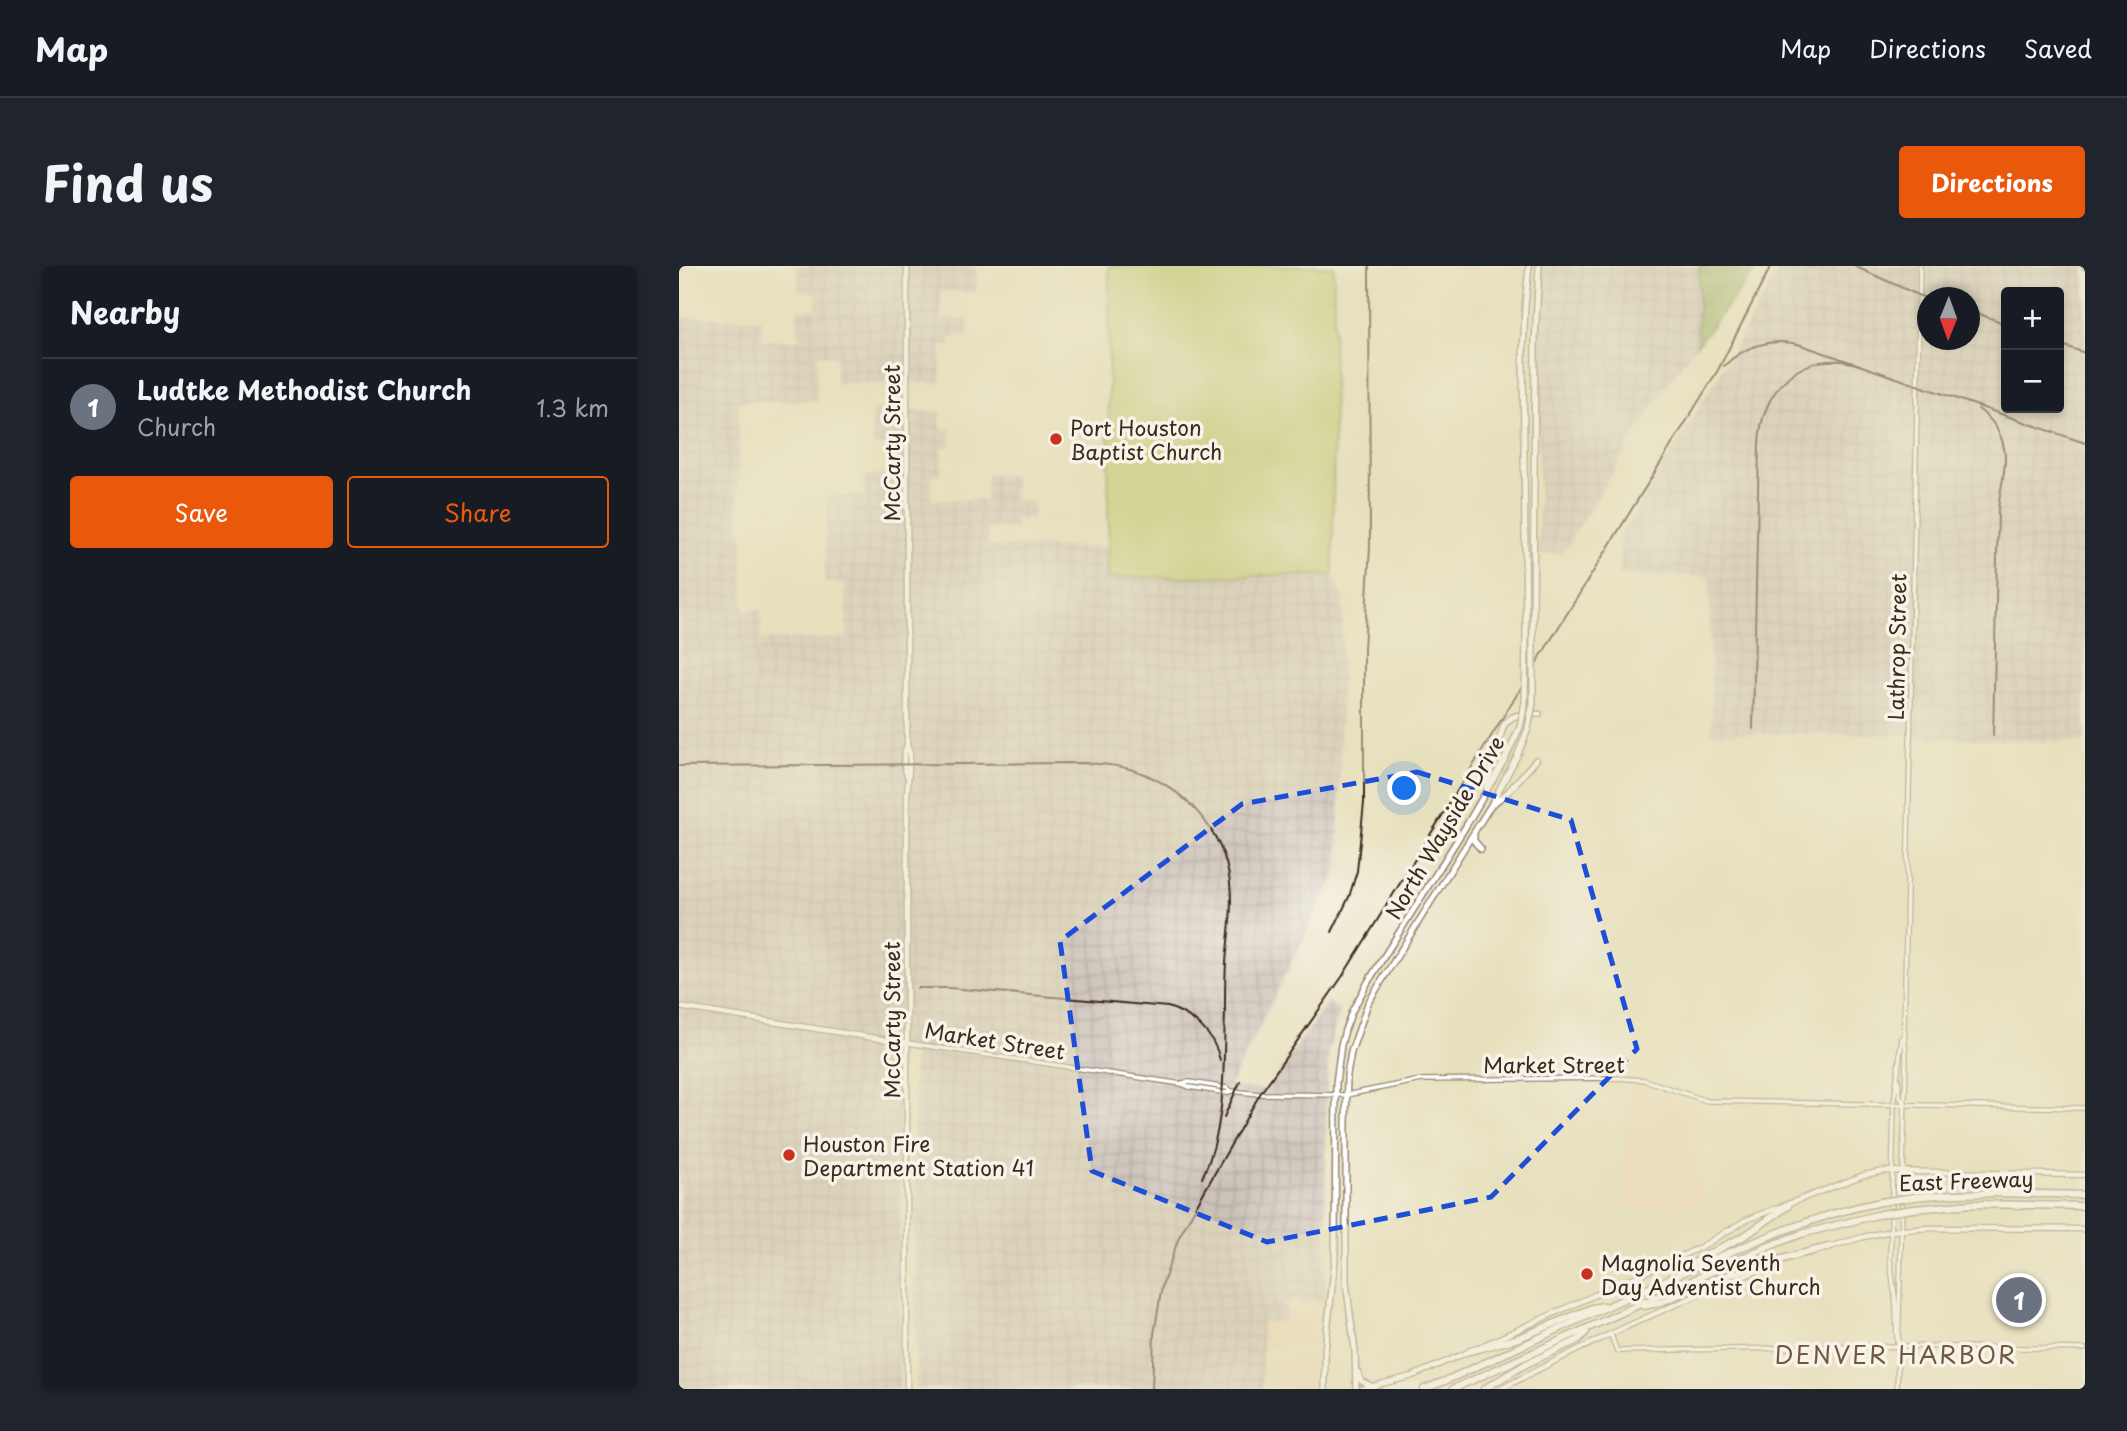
<!DOCTYPE html>
<meta charset="utf-8">
<style>
body{margin:0;font-family:"Playpen Sans",sans-serif;background:#20242c;color:#f1f3f6}
.controls{position:absolute;right:21px;top:21px;display:grid;overflow:hidden;border-radius:7px;box-shadow:0 4px 10px #0003}
.controls button{width:63px;height:63px;display:grid;place-items:center;padding:0;border:0;border-bottom:2px solid #363941;background:#171b24;color:#f1f3f6;font:35px sans-serif}
.compass{position:absolute;left:1238px;top:21px;width:63px;height:63px;border-radius:50%;background:#171b24;box-shadow:0 4px 10px #0003;rotate:181deg}
.you{position:absolute;left:726px;top:523px;width:24px;height:24px;margin:-18px;border:5px solid #fff;border-radius:50%;background:#1a73e8;box-shadow:0 0 0 10px #1a73e833}
.badge{display:grid;place-items:center;width:46px;height:46px;border-radius:50%;background:#ea580c;color:#fff;font-size:23px;font-weight:700}
.pin{position:absolute;translate:-50% -50%;border:4px solid #fff;box-shadow:0 2px 7px #0006}
.list{margin:0;padding:0;list-style:none}
h2{display:flex;justify-content:space-between;align-items:center;height:91px;margin:0;padding:0 28px;font-size:30px}
h2 small{font-size:23px;font-weight:400;color:#9ea1a6}
.list li{display:grid;grid-template-columns:46px 1fr auto;gap:21px;align-items:center;box-sizing:border-box;height:98px;padding:0 28px;border-top:2px solid #363941}
.list b{display:block;font-size:26px;white-space:nowrap}
.list p{margin:0;font-size:23px;white-space:nowrap;color:#9ea1a6}
.list em{font-size:23px;font-style:normal;color:#9ea1a6}
.actions{display:flex;gap:14px;padding:21px 28px}
.actions a{flex:1;padding:16px 0;border:2px solid #ea580c;border-radius:7px;text-align:center;font-size:24px;color:#ea580c}
.actions .main{background:#ea580c;color:#fff}
.map{position:relative;flex:none;width:1406px;height:1123px;overflow:hidden;border-radius:7px}
header{display:flex;align-items:center;gap:42px;box-sizing:border-box;height:98px;padding:0 35px;background:#171b24;border-bottom:2px solid #363941}
header strong{font-size:33px}
nav{display:flex;gap:38px;margin-inline-start:auto;font-size:24px}
.intro{display:flex;align-items:center;justify-content:space-between;box-sizing:border-box;height:168px;padding:0 42px}
h1{margin:0;font-size:49px}
.button{padding:18px 32px;border-radius:7px;background:#ea580c;color:#fff;font-size:24px;font-weight:700}
main{display:flex;gap:42px;padding:0 42px}
aside{flex:1;background:#171b24;border-radius:7px;box-shadow:0 4px 10px #0003}
.map>svg:first-child{display:block}
.built{fill:#eed7bb}
.industrial{fill:url(#industrial-grid);fill-rule:evenodd}
.green{fill:#bbc769;stroke:#7b7844;stroke-width:2}
.forest{fill:url(#forest-crowns);stroke:#686b3e;stroke-width:2}
.lines{fill:none;stroke-linecap:round;stroke-linejoin:round}
.tertiary-casing{stroke:#91856e;stroke-width:6}
.secondary-casing{stroke:#91856e;stroke-width:7}
.primary-casing{stroke:#91856e;stroke-width:8}
.motorway-casing{stroke:#91856e;stroke-width:9}
.tertiary{stroke:#fff;stroke-width:3.5}
.secondary{stroke:#fff;stroke-width:4.5}
.primary{stroke:#fff;stroke-width:5}
.motorway{stroke:#fff;stroke-width:6}
.rail{stroke:#3b2a1e;stroke-width:2}
.primary-bridge-casing{stroke:#91856e;stroke-width:8;stroke-linecap:butt}
.motorway-bridge-casing{stroke:#91856e;stroke-width:9;stroke-linecap:butt}
.primary-bridge{stroke:#fff;stroke-width:5}
.motorway-bridge{stroke:#fff;stroke-width:6}
.marked{fill:none;stroke:#1d4ed8;stroke-width:5;stroke-dasharray:14 9;stroke-linejoin:round}
.poi-dot{fill:#c8321e;stroke:#f7f3e8;stroke-width:2.5}
.labels{text-anchor:middle;dominant-baseline:central;stroke-width:7;stroke-linejoin:round;paint-order:stroke}
.poi-label{font-size:21px;fill:#3b2a1e;stroke:#f7f3e8;text-anchor:start}
.street-label{font-size:21px;fill:#3b2a1e;stroke:#f7f3e8}
.quarter-label{font-size:24px;letter-spacing:2px;fill:#705840;stroke:#f7f3e8}
</style>
<header>
<strong>Map</strong>
<nav><a>Map</a><a>Directions</a><a>Saved</a></nav>
</header>
<div class="intro"><h1>Find us</h1><a class="button">Directions</a></div>
<main>
<aside>
<h2>Nearby<small></small></h2>
<ul class="list">
<li><span class="badge" style="background:#6b7280">1</span><div><b>Ludtke Methodist Church</b><p>Church</p></div><em>1.3 km</em></li>
</ul>
<div class="actions"><a class="main">Save</a><a>Share</a></div>
</aside>
<div class="map">
<svg width="1406" height="1123" viewBox="0 0 1406 1123">
<defs>
<pattern id="industrial-grid" width="8" height="8" patternUnits="userSpaceOnUse" patternTransform="scale(1.75)"><rect width="8" height="8" fill="#ccc2b9"/><path d="M0 4h8M4 0v8" fill="none" stroke="#b0a79f"/></pattern>
<pattern id="forest-crowns" width="20" height="18" patternUnits="userSpaceOnUse" patternTransform="scale(1.75)"><rect width="20" height="18" fill="#94ac5d"/><path d="M2 6a3 3 0 1 1 6 0M12 15a3 3 0 1 1 6 0" fill="none" stroke="#7a8c4c"/></pattern>
</defs>
<rect width="100%" height="100%" fill="#f7f3e8"/>
<filter id="ink" filterUnits="userSpaceOnUse"><feTurbulence type="fractalNoise" baseFrequency=".0143" numOctaves="2"/><feDisplacementMap in="SourceGraphic" scale="14" xChannelSelector="R" yChannelSelector="G"/><feConvolveMatrix kernelMatrix="1 2 1 2 8 2 1 2 1" color-interpolation-filters="sRGB"/></filter>
<filter id="wash" filterUnits="userSpaceOnUse"><feTurbulence type="fractalNoise" baseFrequency=".00686" numOctaves="4" result="noise"/><feDisplacementMap in="SourceGraphic" scale="28" xChannelSelector="R" yChannelSelector="G"/><feGaussianBlur stdDeviation="1.57" result="paint"/><feColorMatrix in="noise" values="0 0 0 0 0 0 0 0 0 0 0 0 0 0 0 0 0 1.4 0 .05"/><feComposite in="paint" operator="in"/></filter>
<g filter="url(#wash)">
<rect width="100%" height="100%" fill="#e7e0bd"/>
<!-- built -->
<g class="built">
<path d="M 945,819 L 959,820 L 1020,839 L 1020,849 L 1016,850 L 1016,907 L 1025,907 L 1025,941 L 948,942 L 945,939 Z"/>
<path d="M 605,1044 L 646,1044 L 641,1080 L 582,1080 L 583,1056 Z"/>
<path d="M 640,1091 L 640,1117 L 637,1123 L 593,1123 L 593,1092 Z"/>
</g>
<!-- industrial -->
<g class="industrial">
<path d="M 119,0 L 308,0 L 298,0 L 298,26 L 262,26 L 262,53 L 289,53 L 290,71 L 272,71 L 271,78 L 263,79 L 262,117 L 157,117 L 157,90 L 138,89 L 138,135 L 60,136 L 59,264 L 63,264 L 64,344 L 82,344 L 82,373 L 168,372 L 166,317 L 146,316 L 148,230 L 185,230 L 185,209 L 216,208 L 217,181 L 193,180 L 193,144 L 262,146 L 262,162 L 272,163 L 271,181 L 263,181 L 262,208 L 253,209 L 252,234 L 307,234 L 308,208 L 336,209 L 336,235 L 355,235 L 354,253 L 337,253 L 337,262 L 309,262 L 309,280 L 429,281 L 430,312 L 654,309 L 664,330 L 659,604 L 550,821 L 588,824 L 649,736 L 661,746 L 650,782 L 647,837 L 646,1036 L 606,1037 L 606,1055 L 583,1056 L 583,1123 L 237,1123 L 234,784 L 222,783 L 221,1123 L 0,1123 L 0,51 L 82,53 L 83,74 L 120,74 L 119,44 L 137,43 L 137,27 L 119,26 Z"/>
<path d="M 864,0 L 1020,0 L 1018,79 L 982,127 L 884,287 L 860,288 L 860,45 Z"/>
<path d="M 1102,0 L 1406,0 L 1406,476 L 1243,472 L 1233,469 L 1033,467 L 1030,310 L 940,309 L 941,271 L 1055,84 ZM 1327,26 L 1380,26 L 1380,142 L 1327,142 ZM 1248,32 L 1290,32 L 1290,74 L 1248,74 Z"/>
</g>
<!-- green -->
<path class="green" d="M 430,0 L 655,0 L 654,309 L 429,312 Z"/>
<!-- forest -->
<path class="forest" d="M 1020,0 L 1079,0 L 1018,79 Z"/>
</g>
<g filter="url(#ink)">
<g class="lines">
<!-- tertiary casing -->
<g class="tertiary-casing">
<g id="tertiary">
<path d="M 228,777 L 503,818 L 510,821 L 548,827 L 552,825 L 581,828 L 667,829 L 742,814 L 937,812 L 965,814 L 1028,835 L 1406,842"/>
<path d="M 1219,813 L 1221,830 L 1224,836"/>
<path d="M 503,817 L 510,816 L 548,822 L 552,825"/>
<path d="M 932,1069 L 938,1085 L 1218,1080 L 1406,1083"/>
<path d="M 1218,1075 L 1217,1039 L 1211,994 L 1212,965 L 1215,837 L 1223,772"/>
<path d="M 1218,1123 L 1227,793 L 1225,763 L 1226,717 L 1241,0"/>
</g>
</g>
<!-- secondary casing -->
<g class="secondary-casing">
<g id="secondary">
<path d="M 228,0 L 228,480 C 223,490 224,502 229,511"/>
<path d="M 1405,0 L 1406,1"/>
<path d="M 228,480 L 231,487 L 228,530 L 228,1123"/>
<path d="M 0,741 L 227,777"/>
<path d="M 1150,981 L 1184,971 L 1212,965 L 1250,962 L 1406,963"/>
<path d="M 805,1079 L 1022,981 L 1067,954 L 1185,909 L 1205,905 L 1406,909"/>
<path d="M 679,1106 L 682,1115 L 693,1120"/>
<path d="M 683,1123 L 733,1110 L 794,1084"/>
<path d="M 822,1123 C 912,1075 1006,1032 1102,996"/>
</g>
</g>
<!-- primary casing -->
<g class="primary-casing">
<g id="primary">
<path d="M 854,364 L 856,74 L 860,0"/>
<path d="M 847,367 L 844,93 L 846,40 L 850,0"/>
<path d="M 807,522 L 824,461 C 832,446 845,449 860,448"/>
<path d="M 815,537 L 829,526 L 857,494"/>
<path d="M 795,568 L 795,575 L 802,583"/>
<path d="M 646,1123 L 646,1085 L 656,994 L 657,817 L 662,779 L 666,764 L 673,745 L 689,716 L 787,560 L 827,491 L 841,461"/>
<path d="M 677,1123 L 676,1085 L 667,1016 L 667,859 L 668,809 L 672,786 L 689,737 L 812,539 L 839,488 L 849,463"/>
</g>
</g>
<!-- motorway casing -->
<g class="motorway-casing">
<g id="motorway">
<path d="M 1235,931 C 1292,925 1349,928 1406,929"/>
<path d="M 1234,943 L 1294,938 L 1406,940"/>
<path d="M 1010,1002 L 1020,993 L 1067,969 L 1109,940"/>
<path d="M 965,1040 C 987,1037 1005,1025 1026,1017 C 1067,1003 1107,991 1150,981"/>
<path d="M 791,1085 L 840,1072 L 913,1042 L 925,1040"/>
<path d="M 745,1123 L 766,1115 C 848,1078 930,1039 1012,1003 C 1074,976 1135,949 1202,936"/>
<path d="M 774,1123 L 1085,982 L 1122,968 L 1202,948"/>
<path d="M 805,1123 L 847,1098 L 899,1074 L 907,1066"/>
</g>
</g>
<!-- tertiary -->
<use href="#tertiary" class="tertiary"/>
<!-- secondary -->
<use href="#secondary" class="secondary"/>
<!-- primary -->
<use href="#primary" class="primary"/>
<!-- motorway -->
<use href="#motorway" class="motorway"/>
<!-- rail -->
<g class="rail">
<path d="M 1175,0 L 1248,33"/>
<path d="M 1290,44 L 1327,58"/>
<path d="M 1380,78 L 1406,87"/>
<path d="M 1045,100 C 1065,80 1091,72 1119,78 L 1406,177"/>
<path d="M 1299,143 C 1312,152 1322,166 1325,182 C 1329,202 1320,224 1319,245 C 1317,320 1316,395 1314,470"/>
<path d="M 1074,463 L 1080,178 C 1082,122 1124,81 1181,99"/>
<path d="M 0,500 L 405,497 C 423,498 440,499 457,505 C 506,522 545,565 551,617 C 554,644 549,670 547,697 C 546,713 546,729 546,745 C 544,801 548,860 523,912"/>
<path d="M 653,666 L 670,631 L 678,605 L 685,537 L 685,383 L 691,281 L 690,0"/>
<path d="M 238,722 L 271,722 L 489,741 C 514,749 535,767 541,794"/>
<path d="M 545,851 L 561,816"/>
<path d="M 473,1123 L 475,1068 L 483,1020 L 500,971 L 521,933 L 581,828 L 663,711 L 1039,104 L 1092,0"/>
</g>
<!-- primary-bridge casing -->
<g class="primary-bridge-casing">
<g id="primary-bridge">
<path d="M 841,461 L 846,437 L 847,367"/>
<path d="M 849,463 L 854,437 L 854,364"/>
</g>
</g>
<!-- motorway-bridge casing -->
<g class="motorway-bridge-casing">
<g id="motorway-bridge">
<path d="M 1202,936 L 1235,931"/>
<path d="M 1202,948 L 1234,943"/>
</g>
</g>
<!-- primary-bridge -->
<use href="#primary-bridge" class="primary-bridge"/>
<!-- motorway-bridge -->
<use href="#motorway-bridge" class="motorway-bridge"/>
</g>
</g>
<!-- marked area -->
<path d="M0 0H1406V1123H0ZM 738,506 L 892,554 L 958,783 L 812,931 L 588,976 L 413,905 L 381,675 L 563,538 Z" fill="#e7e0bd" fill-opacity=".55" fill-rule="evenodd"/>
<path class="marked" d="M 738,506 L 892,554 L 958,783 L 812,931 L 588,976 L 413,905 L 381,675 L 563,538 Z"/>
<!-- markers -->
<g class="poi-dot">
<circle cx="377" cy="173" r="7"/>
<circle cx="110" cy="889" r="7"/>
<circle cx="908" cy="1008" r="7"/>
</g>
<g class="labels">
<!-- poi labels -->
<g class="poi-label">
<text x="391" y="161">Port Houston<tspan x="391" dy="24">Baptist Church</tspan></text>
<text x="124" y="877">Houston Fire<tspan x="124" dy="24">Department Station 41</tspan></text>
<text x="922" y="996">Magnolia Seventh<tspan x="922" dy="24">Day Adventist Church</tspan></text>
</g>
<!-- street labels -->
<g class="street-label">
<text transform="translate(212 177) rotate(-90)">McCarty Street</text>
<text transform="translate(1217 381) rotate(-89)">Lathrop Street</text>
<text transform="translate(765 561) rotate(-59)">North Wayside Drive</text>
<text transform="translate(212 754) rotate(-90)">McCarty Street</text>
<text transform="translate(316 774) rotate(9)">Market Street</text>
<text x="875" y="798">Market Street</text>
<text transform="translate(1287 914) rotate(-2)">East Freeway</text>
</g>
<!-- quarter labels -->
<g class="quarter-label">
<text x="1217" y="1088">DENVER HARBOR</text>
</g>
</g>
</svg>
<div class="controls">
<button>+</button>
<button>−</button>
</div>
<svg class="compass" viewBox="-18 -18 36 36"><path d="M0-13l5 13h-10z" fill="#e53935"/><path d="M0 13l5-13h-10z" fill="#9ea1a6"/></svg>
<div class="you"></div>
<div class="pin badge" style="left:1340px;top:1034px;background:#6b7280">1</div>
</div>
</main>
